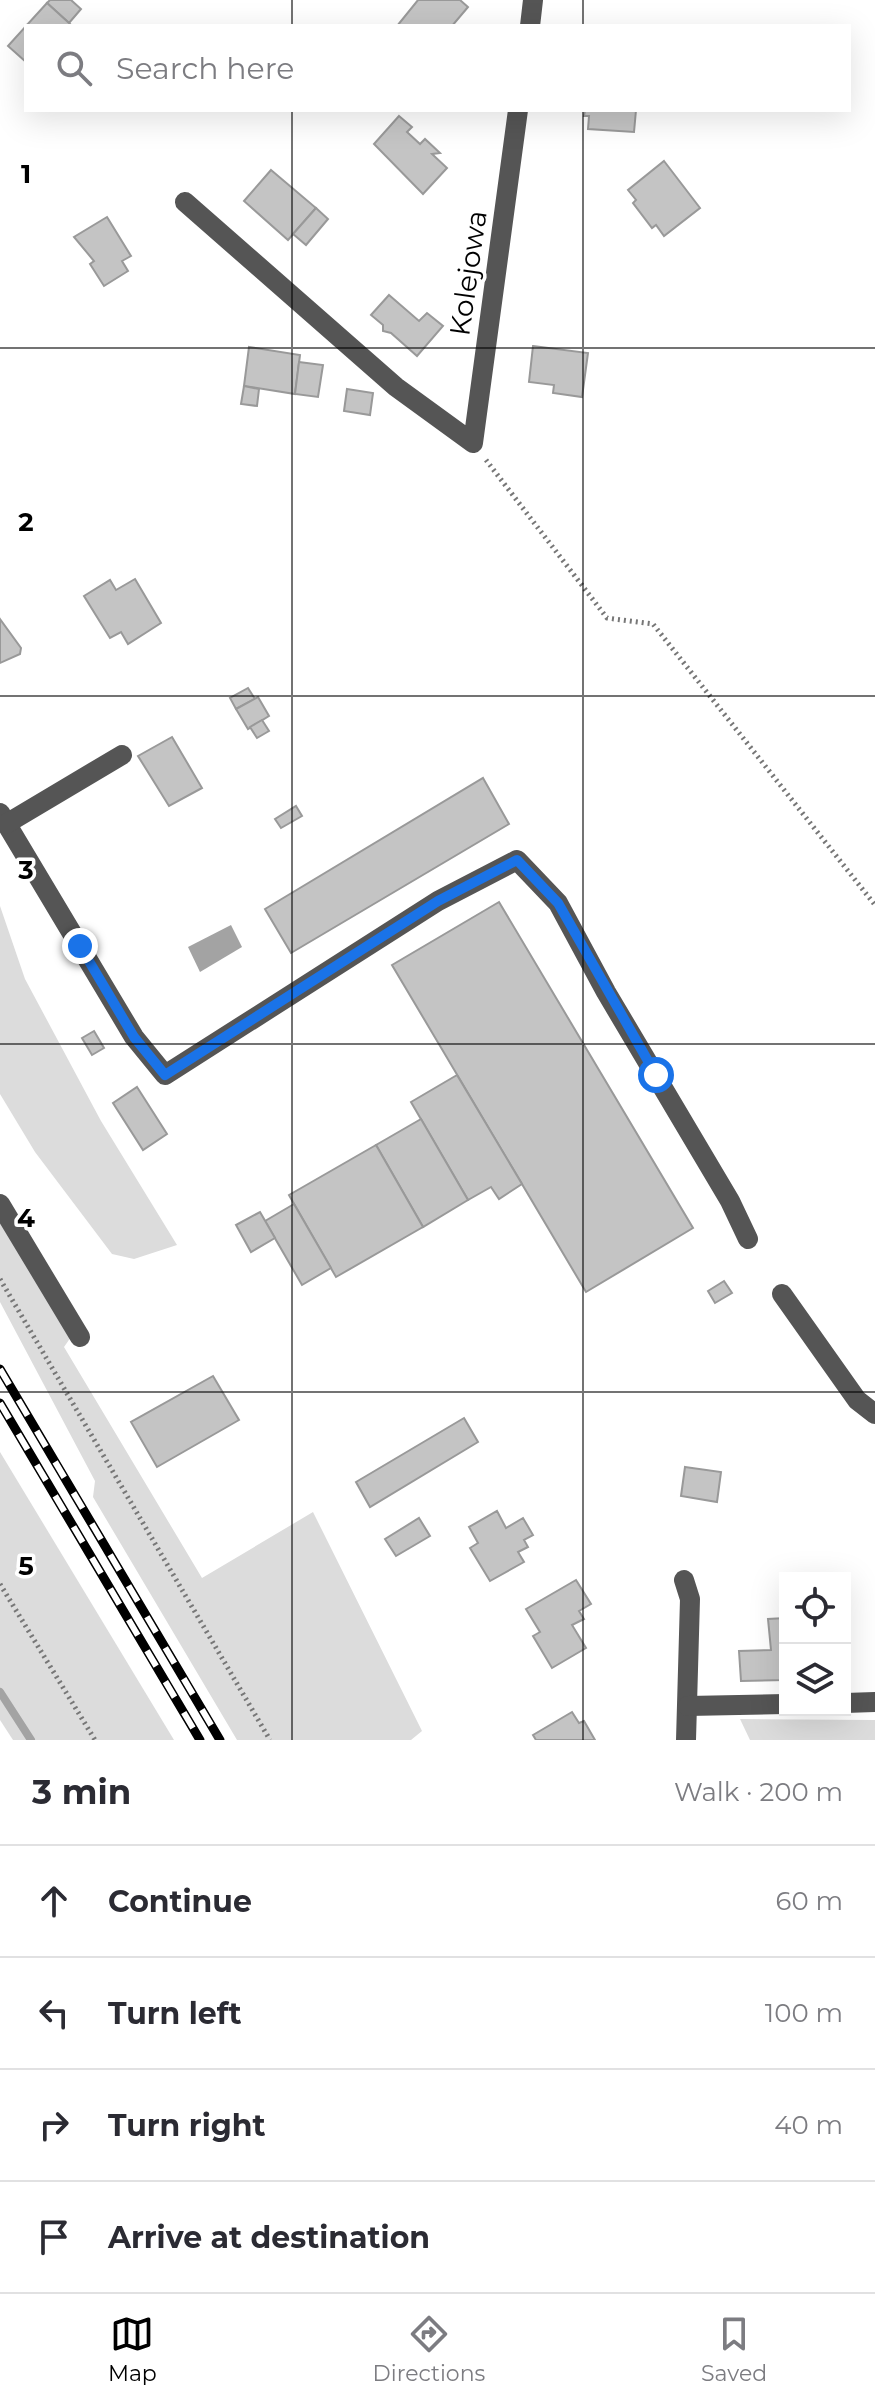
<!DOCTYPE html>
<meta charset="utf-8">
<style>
body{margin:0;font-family:Montserrat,sans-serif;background:#f7f7f7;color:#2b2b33}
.controls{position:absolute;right:24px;bottom:24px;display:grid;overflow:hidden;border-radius:0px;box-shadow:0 8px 32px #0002}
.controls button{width:72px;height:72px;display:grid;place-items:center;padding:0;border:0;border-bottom:2px solid #e1e1e2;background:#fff;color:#2b2b33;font:40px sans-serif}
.stop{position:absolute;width:24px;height:24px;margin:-18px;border:6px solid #1a73e8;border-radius:50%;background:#fff}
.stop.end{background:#1a73e8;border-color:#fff;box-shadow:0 2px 8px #0008}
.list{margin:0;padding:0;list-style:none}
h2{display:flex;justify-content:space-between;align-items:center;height:104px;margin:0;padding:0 32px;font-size:34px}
h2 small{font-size:26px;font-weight:400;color:#7c7c81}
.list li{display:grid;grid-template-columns:52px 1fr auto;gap:24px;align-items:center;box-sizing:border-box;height:112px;padding:0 32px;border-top:2px solid #e1e1e2}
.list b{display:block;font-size:30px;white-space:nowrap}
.list em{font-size:26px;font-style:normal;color:#7c7c81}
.icon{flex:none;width:44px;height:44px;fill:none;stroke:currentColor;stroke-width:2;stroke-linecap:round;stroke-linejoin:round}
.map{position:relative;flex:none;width:875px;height:1740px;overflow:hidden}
.search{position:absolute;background:#fff;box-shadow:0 8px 32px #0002;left:24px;right:24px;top:24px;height:88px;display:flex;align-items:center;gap:20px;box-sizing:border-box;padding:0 28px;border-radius:0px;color:#7c7c81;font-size:30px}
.sheet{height:552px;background:#fff}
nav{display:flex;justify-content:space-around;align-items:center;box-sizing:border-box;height:112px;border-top:2px solid #e1e1e2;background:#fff;font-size:22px;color:#7c7c81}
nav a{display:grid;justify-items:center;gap:4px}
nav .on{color:#000}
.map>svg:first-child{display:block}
.green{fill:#dcdcdc}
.water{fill:#a3a3a3}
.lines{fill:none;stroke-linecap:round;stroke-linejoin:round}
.stream{stroke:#a3a3a3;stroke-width:8}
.building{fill:#c4c4c4;stroke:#999;stroke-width:2}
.path{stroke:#777;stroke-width:5;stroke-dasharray:2 4;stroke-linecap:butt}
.minor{stroke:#555;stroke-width:20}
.rail-casing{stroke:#000;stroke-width:9}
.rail{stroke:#fff;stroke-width:6;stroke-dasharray:18;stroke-linecap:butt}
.route{stroke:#1a73e8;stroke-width:10}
.grid{fill:none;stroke:#000;stroke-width:2;stroke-opacity:0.55}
.labels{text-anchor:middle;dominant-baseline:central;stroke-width:7;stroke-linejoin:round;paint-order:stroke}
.street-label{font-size:28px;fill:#000;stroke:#fff}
.grid-label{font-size:26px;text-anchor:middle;font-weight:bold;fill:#000;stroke:#fff;stroke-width:7;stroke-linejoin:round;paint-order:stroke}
</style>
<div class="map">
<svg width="875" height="1740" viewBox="0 0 875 1740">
<rect width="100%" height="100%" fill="#fff"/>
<!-- green -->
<g class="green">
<path d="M 0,906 L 25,979 L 101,1121 L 177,1245 L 134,1259 L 112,1254 L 35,1152 L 0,1094 Z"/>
<path d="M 0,1221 L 71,1337 L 64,1347 L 202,1578 L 313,1512 L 422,1731 L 411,1740 L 237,1740 L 93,1497 L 95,1481 L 0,1302 Z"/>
<path d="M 0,1452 L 174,1740 L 13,1740 L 0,1720 Z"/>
<path d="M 740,1719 L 875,1720 L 875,1740 L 750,1740 Z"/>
</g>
<!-- water -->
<path class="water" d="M 231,925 L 242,947 L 200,972 L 188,947 Z"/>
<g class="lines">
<!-- stream -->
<path class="stream" d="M 0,1692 L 31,1740"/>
</g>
<!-- building -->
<g class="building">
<path d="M 50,0 L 71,0 L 81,9 L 69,23 L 47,3 Z"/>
<path d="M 418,0 L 460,0 L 468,7 L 452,26 L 397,26 Z"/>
<path d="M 47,3 L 69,23 L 72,26 L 26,26 Z"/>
<path d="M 26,26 L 26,62 L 8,46 Z"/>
<path d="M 585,110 L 636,110 L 634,132 L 588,129 L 589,116 L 584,116 Z"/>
<path d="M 399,116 L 412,127 L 407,132 L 420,144 L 425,139 L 440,153 L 432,154 L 447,168 L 423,194 L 374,144 Z"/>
<path d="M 664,161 L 700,208 L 664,236 L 656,225 L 652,228 L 633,203 L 636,200 L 628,190 Z"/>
<path d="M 271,170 L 316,208 L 288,240 L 244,201 Z"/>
<path d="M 316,208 L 328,219 L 306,245 L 293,234 Z"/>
<path d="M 107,217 L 131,256 L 122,261 L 128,271 L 104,286 L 90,264 L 94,261 L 74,237 Z"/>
<path d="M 389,295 L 419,321 L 427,313 L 443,326 L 417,356 L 391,333 L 383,331 L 383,325 L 371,315 Z"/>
<path d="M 533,346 L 588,353 L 582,397 L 553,393 L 554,385 L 529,382 Z"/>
<path d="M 249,347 L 300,355 L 295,394 L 244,386 Z"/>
<path d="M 299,362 L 323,365 L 318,397 L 295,394 Z"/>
<path d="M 244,386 L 259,389 L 257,406 L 241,404 Z"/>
<path d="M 347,389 L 373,393 L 370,415 L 344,411 Z"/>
<path d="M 135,579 L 161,623 L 128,644 L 121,632 L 110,638 L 84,596 L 110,580 L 116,590 Z"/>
<path d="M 0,619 L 21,648 L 20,654 L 0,663 Z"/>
<path d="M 248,688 L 255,699 L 236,709 L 230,698 Z"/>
<path d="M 258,697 L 269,716 L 248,729 L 236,709 Z"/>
<path d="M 262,720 L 269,731 L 257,738 L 250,727 Z"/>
<path d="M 172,737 L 202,788 L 169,806 L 138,756 Z"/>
<path d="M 483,778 L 509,824 L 291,953 L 265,909 Z"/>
<path d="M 296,806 L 302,816 L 281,828 L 275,819 Z"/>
<path d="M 499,902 L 693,1228 L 586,1292 L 392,965 Z"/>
<path d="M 94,1031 L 104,1048 L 92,1055 L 82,1038 Z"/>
<path d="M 457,1075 L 522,1184 L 499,1199 L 491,1187 L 468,1200 L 411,1102 Z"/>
<path d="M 137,1087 L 167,1134 L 143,1150 L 113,1103 Z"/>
<path d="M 421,1119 L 468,1200 L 423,1227 L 376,1145 Z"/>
<path d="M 376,1145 L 423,1227 L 336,1277 L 289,1195 Z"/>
<path d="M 294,1204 L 331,1268 L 302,1285 L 265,1221 Z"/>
<path d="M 260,1212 L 275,1238 L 251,1252 L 236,1225 Z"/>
<path d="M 724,1281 L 732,1293 L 715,1303 L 708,1291 Z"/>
<path d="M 213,1376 L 239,1420 L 157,1467 L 131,1422 Z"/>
<path d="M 464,1418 L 478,1442 L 370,1507 L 356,1482 Z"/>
<path d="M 685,1467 L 721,1472 L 717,1502 L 681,1496 Z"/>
<path d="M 497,1511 L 506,1528 L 523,1518 L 533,1535 L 524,1540 L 528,1547 L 518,1552 L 524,1562 L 490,1581 L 470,1548 L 478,1543 L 469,1527 Z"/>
<path d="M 419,1518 L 430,1536 L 396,1556 L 385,1539 Z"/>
<path d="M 576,1580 L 591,1604 L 579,1611 L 584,1619 L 572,1625 L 586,1648 L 552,1668 L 533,1636 L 540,1632 L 526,1609 Z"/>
<path d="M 785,1618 L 785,1680 L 741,1681 L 739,1651 L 771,1650 L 768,1619 Z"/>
<path d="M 572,1712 L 579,1723 L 584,1721 L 595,1740 L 536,1740 L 533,1735 Z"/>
</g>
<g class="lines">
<!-- path -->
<g class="path">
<path d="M 486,460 L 607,618 L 653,624 L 875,905"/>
<path d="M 0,1279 L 270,1740"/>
<path d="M 0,1584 L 95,1740"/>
</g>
<!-- minor -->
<g class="minor">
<path d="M 530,26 L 533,0"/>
<path d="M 185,202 L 396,387 L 473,443 L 518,110"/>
<path d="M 0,813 L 134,1037 L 165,1075 L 438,901 L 517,860 L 558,903 L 606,992 L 730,1201 L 748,1239"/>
<path d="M 6,824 L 122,755"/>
<path d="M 0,1204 L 80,1337"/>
<path d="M 782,1294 L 857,1400 L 875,1414"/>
<path d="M 684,1580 L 690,1599 L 686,1740"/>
<path d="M 845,1703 L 875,1702"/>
<path d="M 688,1706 L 785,1704"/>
</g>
<!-- rail casing -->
<g class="rail-casing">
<g id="rail">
<path d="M 0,1369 L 220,1740"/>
<path d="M 0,1403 L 200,1740"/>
</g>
</g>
<!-- rail -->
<use href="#rail" class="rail"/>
</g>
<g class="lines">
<!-- route -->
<path class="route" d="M 80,946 L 134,1037 L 165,1075 L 438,901 L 517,860 L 558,903 L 656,1075"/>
</g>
<!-- grid -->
<path class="grid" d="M 292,0 L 292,26M 583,0 L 583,26M 292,110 L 292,1740M 583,110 L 583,1740M 0,348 L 875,348M 0,696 L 875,696M 0,1044 L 875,1044M 0,1392 L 875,1392"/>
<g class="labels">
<!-- street labels -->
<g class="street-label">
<text transform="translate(468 273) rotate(-82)">Kolejowa</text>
</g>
</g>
<g class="grid-label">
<text x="26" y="183">1</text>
<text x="26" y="531">2</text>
<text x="26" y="879">3</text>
<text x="26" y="1227">4</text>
<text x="26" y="1575">5</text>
</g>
</svg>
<div class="controls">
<button><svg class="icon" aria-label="locate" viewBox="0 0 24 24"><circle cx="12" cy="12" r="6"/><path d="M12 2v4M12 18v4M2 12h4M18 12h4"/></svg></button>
<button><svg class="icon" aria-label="layers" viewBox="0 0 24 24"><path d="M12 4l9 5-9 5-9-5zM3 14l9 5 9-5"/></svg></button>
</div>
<div class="stop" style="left:656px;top:1075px"></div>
<div class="stop end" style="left:80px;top:946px"></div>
<div class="search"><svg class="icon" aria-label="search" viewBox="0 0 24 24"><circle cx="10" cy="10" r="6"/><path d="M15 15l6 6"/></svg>Search here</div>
</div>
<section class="sheet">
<h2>3 min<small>Walk · 200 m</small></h2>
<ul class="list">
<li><svg class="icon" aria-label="ahead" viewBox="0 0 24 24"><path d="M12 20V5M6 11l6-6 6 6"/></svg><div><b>Continue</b></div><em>60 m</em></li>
<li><svg class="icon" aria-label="left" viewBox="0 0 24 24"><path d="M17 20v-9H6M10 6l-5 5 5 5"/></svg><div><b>Turn left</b></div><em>100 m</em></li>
<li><svg class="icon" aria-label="right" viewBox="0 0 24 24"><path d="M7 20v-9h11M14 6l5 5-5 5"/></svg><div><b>Turn right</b></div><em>40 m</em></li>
<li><svg class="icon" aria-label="arrive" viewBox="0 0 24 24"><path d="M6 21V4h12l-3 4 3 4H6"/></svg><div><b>Arrive at destination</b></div></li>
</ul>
</section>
<nav>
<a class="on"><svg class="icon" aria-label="map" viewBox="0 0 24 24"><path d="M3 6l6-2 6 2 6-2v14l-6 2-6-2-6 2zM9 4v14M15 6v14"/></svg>Map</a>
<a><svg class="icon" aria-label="directions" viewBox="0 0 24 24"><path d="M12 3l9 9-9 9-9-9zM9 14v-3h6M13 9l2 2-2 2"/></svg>Directions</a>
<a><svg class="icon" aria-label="saved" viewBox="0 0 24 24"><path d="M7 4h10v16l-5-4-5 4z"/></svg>Saved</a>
</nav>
